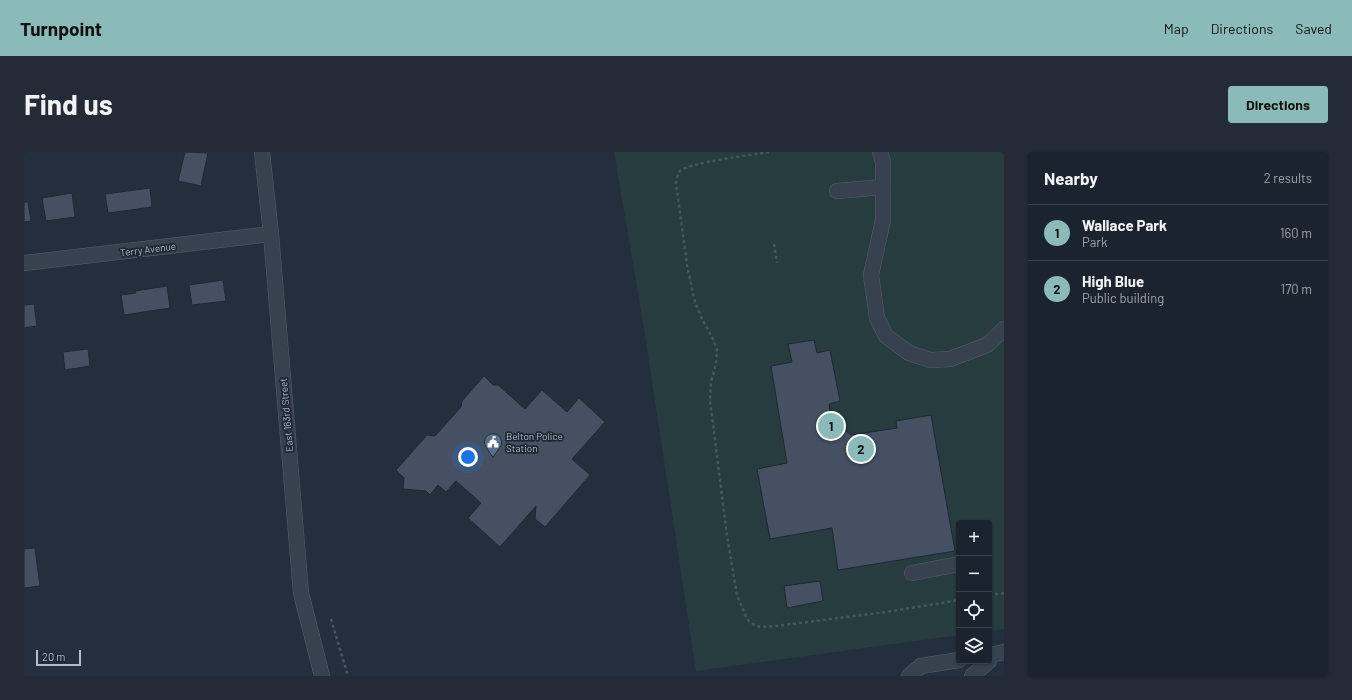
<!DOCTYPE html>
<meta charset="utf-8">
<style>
body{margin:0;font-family:Barlow,sans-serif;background:#242b36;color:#f1f3f6}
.controls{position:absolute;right:12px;bottom:12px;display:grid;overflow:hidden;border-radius:4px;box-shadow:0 1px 3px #0004}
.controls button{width:36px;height:36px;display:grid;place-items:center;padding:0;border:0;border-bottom:1px solid #39404a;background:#1b232e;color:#f1f3f6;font:20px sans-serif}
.scale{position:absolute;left:12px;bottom:10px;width:45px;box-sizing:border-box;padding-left:4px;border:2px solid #b4bcc9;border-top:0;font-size:11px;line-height:14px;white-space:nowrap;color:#b4bcc9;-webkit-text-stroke:3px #1d2633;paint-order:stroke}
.you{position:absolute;left:444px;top:305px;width:14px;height:14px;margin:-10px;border:3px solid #fff;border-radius:50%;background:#1a73e8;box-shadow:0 0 0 6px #1a73e833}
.badge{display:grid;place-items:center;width:26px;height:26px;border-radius:50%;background:#8bbbb9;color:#111;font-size:13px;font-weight:700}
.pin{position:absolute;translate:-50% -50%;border:2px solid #fff;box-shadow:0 1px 4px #0006}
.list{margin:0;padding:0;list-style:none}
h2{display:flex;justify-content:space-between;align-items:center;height:52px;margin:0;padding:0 16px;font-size:17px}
h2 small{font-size:13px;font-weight:400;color:#a0a4aa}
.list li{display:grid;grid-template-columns:26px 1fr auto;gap:12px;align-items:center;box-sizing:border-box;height:56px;padding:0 16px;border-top:1px solid #39404a}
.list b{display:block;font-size:15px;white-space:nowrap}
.list p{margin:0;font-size:13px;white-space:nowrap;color:#a0a4aa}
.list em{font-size:13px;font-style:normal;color:#a0a4aa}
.icon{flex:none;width:22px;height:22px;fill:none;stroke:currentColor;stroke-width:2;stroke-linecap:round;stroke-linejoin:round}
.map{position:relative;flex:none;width:980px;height:524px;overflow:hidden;border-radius:4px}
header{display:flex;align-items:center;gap:24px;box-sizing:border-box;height:56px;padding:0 20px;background:#8bbbb9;color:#111}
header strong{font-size:19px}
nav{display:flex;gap:22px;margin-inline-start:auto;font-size:14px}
.intro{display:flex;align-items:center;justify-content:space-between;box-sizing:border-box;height:96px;padding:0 24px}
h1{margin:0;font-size:28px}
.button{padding:10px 18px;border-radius:4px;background:#8bbbb9;color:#111;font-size:14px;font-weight:700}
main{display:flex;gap:24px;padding:0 24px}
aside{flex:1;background:#1b232e;border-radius:4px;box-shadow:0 1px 3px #0004}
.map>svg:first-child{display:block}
.green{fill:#263c3f}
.building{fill:#455162;stroke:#1f2835}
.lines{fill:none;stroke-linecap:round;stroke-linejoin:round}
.minor-casing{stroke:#565f6c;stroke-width:16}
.path{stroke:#44595c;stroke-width:2.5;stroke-dasharray:3 3;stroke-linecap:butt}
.minor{stroke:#38414e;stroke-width:15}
.labels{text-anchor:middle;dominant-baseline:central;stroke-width:3.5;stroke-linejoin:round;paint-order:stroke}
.street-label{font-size:10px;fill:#b4bcc9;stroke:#1d2633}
.poi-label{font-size:10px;fill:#b4bcc9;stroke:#1d2633;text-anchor:start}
</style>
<header>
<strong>Turnpoint</strong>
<nav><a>Map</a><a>Directions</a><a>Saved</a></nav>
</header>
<div class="intro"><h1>Find us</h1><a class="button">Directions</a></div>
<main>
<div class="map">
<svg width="980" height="524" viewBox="0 0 980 524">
<rect width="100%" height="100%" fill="#242f3e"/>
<!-- green -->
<path class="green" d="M 590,0 L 980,0 L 980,477 L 965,479 L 965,371 L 935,371 L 935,483 L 672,519 L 620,177 Z"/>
<!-- building -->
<g class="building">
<path d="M 161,0 L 184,1 L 177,34 L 154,29 Z"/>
<path d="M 126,36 L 128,55 L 84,61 L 81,42 Z"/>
<path d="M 48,41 L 51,65 L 22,69 L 18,46 Z"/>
<path d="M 0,50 L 4,50 L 7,69 L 0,70 Z"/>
<path d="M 199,128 L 202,149 L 168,153 L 165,133 Z"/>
<path d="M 143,134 L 146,156 L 100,163 L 97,143 L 112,141 L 111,139 Z"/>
<path d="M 10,152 L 13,174 L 0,176 L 0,153 Z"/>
<path d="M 790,188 L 793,201 L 806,198 L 816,249 L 805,252 L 807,266 L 827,283 L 873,276 L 872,269 L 907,263 L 931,399 L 814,418 L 808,376 L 746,387 L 733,317 L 763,311 L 747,214 L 768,210 L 764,192 Z"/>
<path d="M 64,197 L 66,214 L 41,218 L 39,200 Z"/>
<path d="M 460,224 L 469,233 L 474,233 L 501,257 L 518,238 L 543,260 L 555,246 L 581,270 L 548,307 L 566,323 L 521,375 L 511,367 L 512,354 L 476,395 L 444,366 L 457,351 L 432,329 L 422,340 L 414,333 L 406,343 L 402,339 L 379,337 L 380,326 L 372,318 L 403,283 L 411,284 L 437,255 L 438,249 Z"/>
<path d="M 11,396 L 16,434 L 0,436 L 0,397 Z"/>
<path d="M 796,429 L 799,449 L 763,456 L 760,434 Z"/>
</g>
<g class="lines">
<!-- minor casing -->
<g class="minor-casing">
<g id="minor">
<path d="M 238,0 L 247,82 L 277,441 L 298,524"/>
<path d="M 856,0 L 859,10 L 859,68 L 847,123 L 853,166 L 862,184 L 885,201 L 906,208 L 926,207 L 963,193 L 980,177"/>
<path d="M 813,39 L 859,35"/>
<path d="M 0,111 L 247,82"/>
<path d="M 888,421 L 935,412"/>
<path d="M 965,503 L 980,500"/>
<path d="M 885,524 L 897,514 L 935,508"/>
<path d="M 948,524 L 965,509"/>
</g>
</g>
<!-- path -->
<g class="path">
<path d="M 745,0 C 728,3 667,10 656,19 C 653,22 653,27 652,31 L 663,113 L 671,150 L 677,165 L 689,187 L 693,198 L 692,212 L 687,230 L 686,248 L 703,384 L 713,443 L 723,467 L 729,472 L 736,475 L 752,474 L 869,459 L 935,448"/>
<path d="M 750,92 L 753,111"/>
<path d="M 965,443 L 980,441"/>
<path d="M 307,467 L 324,524"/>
</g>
<!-- minor -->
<use href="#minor" class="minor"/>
</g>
<!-- icons -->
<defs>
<g id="civic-pin" transform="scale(0.9)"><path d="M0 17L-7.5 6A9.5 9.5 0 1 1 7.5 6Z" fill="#5c6f8a" stroke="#1d2633"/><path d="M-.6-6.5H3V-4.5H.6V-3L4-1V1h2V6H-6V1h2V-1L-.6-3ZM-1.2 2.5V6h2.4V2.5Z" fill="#fff"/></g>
</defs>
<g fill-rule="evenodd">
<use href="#civic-pin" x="469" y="290"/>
</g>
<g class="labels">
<!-- street labels -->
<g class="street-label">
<text transform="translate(124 97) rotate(-7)">Terry Avenue</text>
<text transform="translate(262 263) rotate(-95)">East 163rd Street</text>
</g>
<!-- poi labels -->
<g class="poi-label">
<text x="482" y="284">Belton Police<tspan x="482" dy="12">Station</tspan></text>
</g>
</g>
</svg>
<div class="controls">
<button>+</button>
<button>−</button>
<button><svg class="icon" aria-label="locate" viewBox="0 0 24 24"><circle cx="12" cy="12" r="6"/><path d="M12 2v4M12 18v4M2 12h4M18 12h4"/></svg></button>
<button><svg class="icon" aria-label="layers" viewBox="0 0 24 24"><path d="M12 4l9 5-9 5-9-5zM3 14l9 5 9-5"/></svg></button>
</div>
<div class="scale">20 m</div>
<div class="you"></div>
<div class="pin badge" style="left:807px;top:274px">1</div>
<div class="pin badge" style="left:837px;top:297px">2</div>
</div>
<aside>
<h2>Nearby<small>2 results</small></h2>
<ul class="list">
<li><span class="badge">1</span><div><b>Wallace Park</b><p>Park</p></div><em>160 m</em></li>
<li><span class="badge">2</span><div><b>High Blue</b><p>Public building</p></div><em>170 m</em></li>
</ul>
</aside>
</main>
